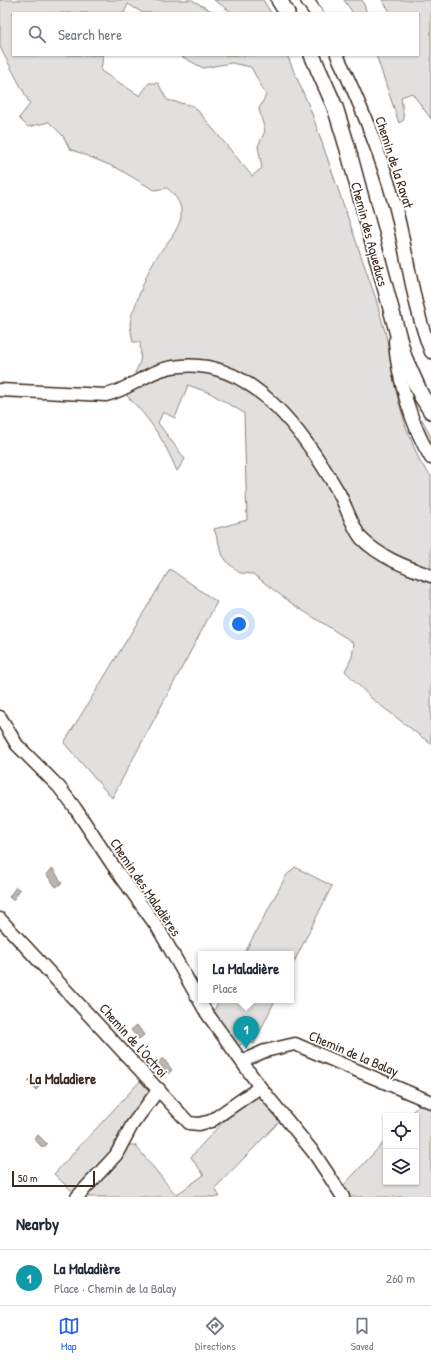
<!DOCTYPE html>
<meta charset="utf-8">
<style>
body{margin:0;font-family:"Patrick Hand",sans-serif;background:#f2f2f3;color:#1f2937}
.controls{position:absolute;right:12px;bottom:12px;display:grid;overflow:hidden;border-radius:0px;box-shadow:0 1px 3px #0004}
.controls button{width:36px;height:36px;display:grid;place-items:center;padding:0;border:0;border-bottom:1px solid #e0e1e3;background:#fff;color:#1f2937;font:20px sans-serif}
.scale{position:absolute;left:12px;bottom:10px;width:83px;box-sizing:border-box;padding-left:4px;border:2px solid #3b2a1e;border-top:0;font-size:11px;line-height:14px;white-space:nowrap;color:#3b2a1e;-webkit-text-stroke:3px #fff;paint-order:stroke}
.you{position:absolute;left:239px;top:624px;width:14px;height:14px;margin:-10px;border:3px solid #fff;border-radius:50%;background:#1a73e8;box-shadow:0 0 0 6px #1a73e833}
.badge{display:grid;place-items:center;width:26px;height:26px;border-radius:50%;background:#2563eb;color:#fff;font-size:13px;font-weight:700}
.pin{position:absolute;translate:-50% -33px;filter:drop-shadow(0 1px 2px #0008)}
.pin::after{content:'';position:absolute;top:21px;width:14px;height:12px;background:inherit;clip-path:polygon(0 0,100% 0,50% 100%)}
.popup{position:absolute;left:198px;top:951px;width:96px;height:52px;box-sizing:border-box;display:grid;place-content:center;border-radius:0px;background:#fff;filter:drop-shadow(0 1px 3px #0005);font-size:13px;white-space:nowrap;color:#747a83}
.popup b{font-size:15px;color:#1f2937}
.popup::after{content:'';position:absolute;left:50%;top:100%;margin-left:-8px;border:8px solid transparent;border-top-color:#fff}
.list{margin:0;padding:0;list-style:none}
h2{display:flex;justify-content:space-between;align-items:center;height:52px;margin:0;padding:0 16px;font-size:17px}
h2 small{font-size:13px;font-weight:400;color:#747a83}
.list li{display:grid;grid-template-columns:26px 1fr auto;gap:12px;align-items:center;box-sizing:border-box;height:56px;padding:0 16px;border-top:1px solid #e0e1e3}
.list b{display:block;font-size:15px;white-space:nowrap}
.list p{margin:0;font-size:13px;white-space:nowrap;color:#747a83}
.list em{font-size:13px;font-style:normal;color:#747a83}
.icon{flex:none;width:22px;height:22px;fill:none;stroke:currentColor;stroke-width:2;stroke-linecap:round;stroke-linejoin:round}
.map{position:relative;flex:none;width:431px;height:1197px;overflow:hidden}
.search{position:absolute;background:#fff;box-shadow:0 1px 3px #0004;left:12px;right:12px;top:12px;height:44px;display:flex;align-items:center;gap:10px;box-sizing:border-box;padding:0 14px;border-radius:0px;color:#747a83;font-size:15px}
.sheet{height:108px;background:#fff}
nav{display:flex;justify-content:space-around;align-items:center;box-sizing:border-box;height:56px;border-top:1px solid #e0e1e3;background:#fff;font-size:11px;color:#747a83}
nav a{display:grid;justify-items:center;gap:2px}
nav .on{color:#2563eb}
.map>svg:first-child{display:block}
.green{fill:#e2e0de;stroke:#8e857e}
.water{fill:#bcb6b3;stroke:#887e77}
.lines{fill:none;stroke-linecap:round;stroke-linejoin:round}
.minor-casing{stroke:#3b2a1e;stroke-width:15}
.major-casing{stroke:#3b2a1e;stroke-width:18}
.minor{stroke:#fff;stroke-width:12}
.major{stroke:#fff;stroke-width:15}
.labels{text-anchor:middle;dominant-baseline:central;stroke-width:3.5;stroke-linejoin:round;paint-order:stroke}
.street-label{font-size:14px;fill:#3b2a1e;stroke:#fff}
.neighbourhood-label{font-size:15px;font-weight:bold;fill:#3b2a1e;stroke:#fff}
</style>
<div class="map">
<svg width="431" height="1197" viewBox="0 0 431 1197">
<rect width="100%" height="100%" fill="#fff"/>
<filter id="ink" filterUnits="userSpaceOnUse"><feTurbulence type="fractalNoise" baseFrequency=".025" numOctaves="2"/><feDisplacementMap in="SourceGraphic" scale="8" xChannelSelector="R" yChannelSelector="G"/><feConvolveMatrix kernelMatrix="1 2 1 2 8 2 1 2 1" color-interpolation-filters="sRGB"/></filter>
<g filter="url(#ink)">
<!-- green -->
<g class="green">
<path d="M 0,0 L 192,0 L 215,13 L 143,13 L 128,4 L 124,13 L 13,13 L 13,55 L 103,55 L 101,71 L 140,96 L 149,83 L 158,83 L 167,100 L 194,106 L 252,176 L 262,168 L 258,146 L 265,131 L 259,109 L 266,95 L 251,67 L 231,63 L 203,68 L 179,55 L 287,55 L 311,111 L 375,296 L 386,335 L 398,399 L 406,427 L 420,462 L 431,476 L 431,571 L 385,551 L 364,533 L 342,485 L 314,443 L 274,396 L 246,376 L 223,366 L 188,359 L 171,363 L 136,376 L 135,372 C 142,362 141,354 140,342 L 133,342 L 130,325 L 131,317 C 138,299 144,278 154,261 C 169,237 199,215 167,188 L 154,190 L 117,168 L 70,149 L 63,136 L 49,122 L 28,127 L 19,118 L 30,104 L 0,47 Z"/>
<path d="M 214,0 L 263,0 L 271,13 L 233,13 Z"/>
<path d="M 344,0 L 362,0 L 366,10 L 365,13 L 353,13 Z"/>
<path d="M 382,0 L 431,0 L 431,119 L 412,93 L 401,97 L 404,120 L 399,123 L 376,55 L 418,55 L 418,13 L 391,13 Z"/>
<path d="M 198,369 L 239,383 L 274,410 L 319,467 L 362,549 L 411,576 L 431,583 L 431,744 L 371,698 L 345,671 L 352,657 L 354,643 L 291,603 L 253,574 L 240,573 L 229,564 L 223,556 L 214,529 L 247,520 L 244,413 L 210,393 L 188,385 L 175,418 L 163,412 L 158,423 L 185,459 L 177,471 C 163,439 152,421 127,396 L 128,390 L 155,375 Z"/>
<path d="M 422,419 L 431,437 L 431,446 L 420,420 Z"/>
<path d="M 170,569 L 217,602 L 112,798 L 64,743 Z"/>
<path d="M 295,867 L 332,886 L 291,968 L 291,954 L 244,954 L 286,876 Z"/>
<path d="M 219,1000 L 275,1000 L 254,1044 L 247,1041 L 236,1047 L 213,1013 Z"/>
<path d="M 143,1078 L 153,1088 L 109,1158 L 74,1193 L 54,1174 Z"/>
<path d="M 257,1096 L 263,1096 L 280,1121 L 215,1188 L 220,1197 L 81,1197 L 125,1145 L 135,1145 L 176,1195 L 204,1175 L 191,1157 C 210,1135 231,1111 257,1096 Z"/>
<path d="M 420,1104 L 431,1109 L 431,1197 L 347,1197 L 342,1187 L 386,1140 L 386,1182 L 416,1182 L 416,1116 L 408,1116 Z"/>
</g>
<!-- water -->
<g class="water">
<path d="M 53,869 L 62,883 L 56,887 L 46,874 Z"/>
<path d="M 16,887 L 20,890 L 13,900 L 9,897 Z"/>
<path d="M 137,1025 L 144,1035 L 139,1039 L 131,1030 Z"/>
<path d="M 163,1058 L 172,1070 L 168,1074 L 158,1062 Z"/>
<path d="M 32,1077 L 40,1086 L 36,1090 L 28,1081 Z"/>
<path d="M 38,1135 L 47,1144 L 43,1148 L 34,1139 Z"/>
</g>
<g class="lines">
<!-- minor casing -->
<g class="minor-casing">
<g id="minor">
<path d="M 307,0 L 316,13"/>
<path d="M 337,55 C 360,103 381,154 395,205 C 408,254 412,304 431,352"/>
<path d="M 395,341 C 397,377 412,427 431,458"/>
<path d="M 0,390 L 106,395 C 134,388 149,368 181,366 C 255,359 307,438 339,493 C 346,506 353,529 362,539 C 381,558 407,567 431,576"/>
<path d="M 0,717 L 17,745 L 59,787 L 75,808 L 112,864 L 158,928 L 206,1012 L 260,1087 L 314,1153 L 343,1197"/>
<path d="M 0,919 L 189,1123 L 199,1124 L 211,1121 L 260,1087"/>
<path d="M 242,1061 L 265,1051 L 295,1044 L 431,1102"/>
<path d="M 77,1197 L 116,1155 L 132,1125 L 159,1089"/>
</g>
</g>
<!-- major casing -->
<g class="major-casing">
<g id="major">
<path d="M 279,0 L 287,13"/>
<path d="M 312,55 L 335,107 L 347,146 L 404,357 L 421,395 L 431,411"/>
</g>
</g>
<!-- minor -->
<use href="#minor" class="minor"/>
<!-- major -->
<use href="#major" class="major"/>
</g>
</g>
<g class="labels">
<!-- street labels -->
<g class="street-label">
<text transform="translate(395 162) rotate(72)">Chemin de la Ravat</text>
<text transform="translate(370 234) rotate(75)">Chemin des Aqueducs</text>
<text transform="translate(146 887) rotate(56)">Chemin des Maladières</text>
<text transform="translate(134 1040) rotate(48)">Chemin de l'Octroi</text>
<text transform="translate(354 1053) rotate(23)">Chemin de la Balay</text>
</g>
<!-- neighbourhood labels -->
<g class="neighbourhood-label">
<text x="63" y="1078">La Maladiere</text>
</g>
</g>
</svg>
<div class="controls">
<button><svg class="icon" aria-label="locate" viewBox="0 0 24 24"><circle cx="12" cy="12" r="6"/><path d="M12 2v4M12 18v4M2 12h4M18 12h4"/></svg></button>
<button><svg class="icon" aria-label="layers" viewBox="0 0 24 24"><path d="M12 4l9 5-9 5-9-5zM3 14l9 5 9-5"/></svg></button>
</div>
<div class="scale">50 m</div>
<div class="you"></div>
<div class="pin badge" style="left:246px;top:1049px;background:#0f9aa8">1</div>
<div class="popup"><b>La Maladière</b>Place</div>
<div class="search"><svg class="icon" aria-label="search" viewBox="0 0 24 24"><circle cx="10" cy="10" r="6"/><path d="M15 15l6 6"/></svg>Search here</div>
</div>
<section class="sheet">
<h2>Nearby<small></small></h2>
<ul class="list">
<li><span class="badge" style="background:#0f9aa8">1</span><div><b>La Maladière</b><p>Place · Chemin de la Balay</p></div><em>260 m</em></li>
</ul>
</section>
<nav>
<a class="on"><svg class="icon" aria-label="map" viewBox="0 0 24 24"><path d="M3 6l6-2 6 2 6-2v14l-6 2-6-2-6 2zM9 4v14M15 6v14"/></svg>Map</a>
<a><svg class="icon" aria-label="directions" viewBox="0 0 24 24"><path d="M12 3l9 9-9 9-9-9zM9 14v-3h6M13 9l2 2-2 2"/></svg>Directions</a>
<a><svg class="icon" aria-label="saved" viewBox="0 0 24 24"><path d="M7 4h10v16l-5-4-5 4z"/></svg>Saved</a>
</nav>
